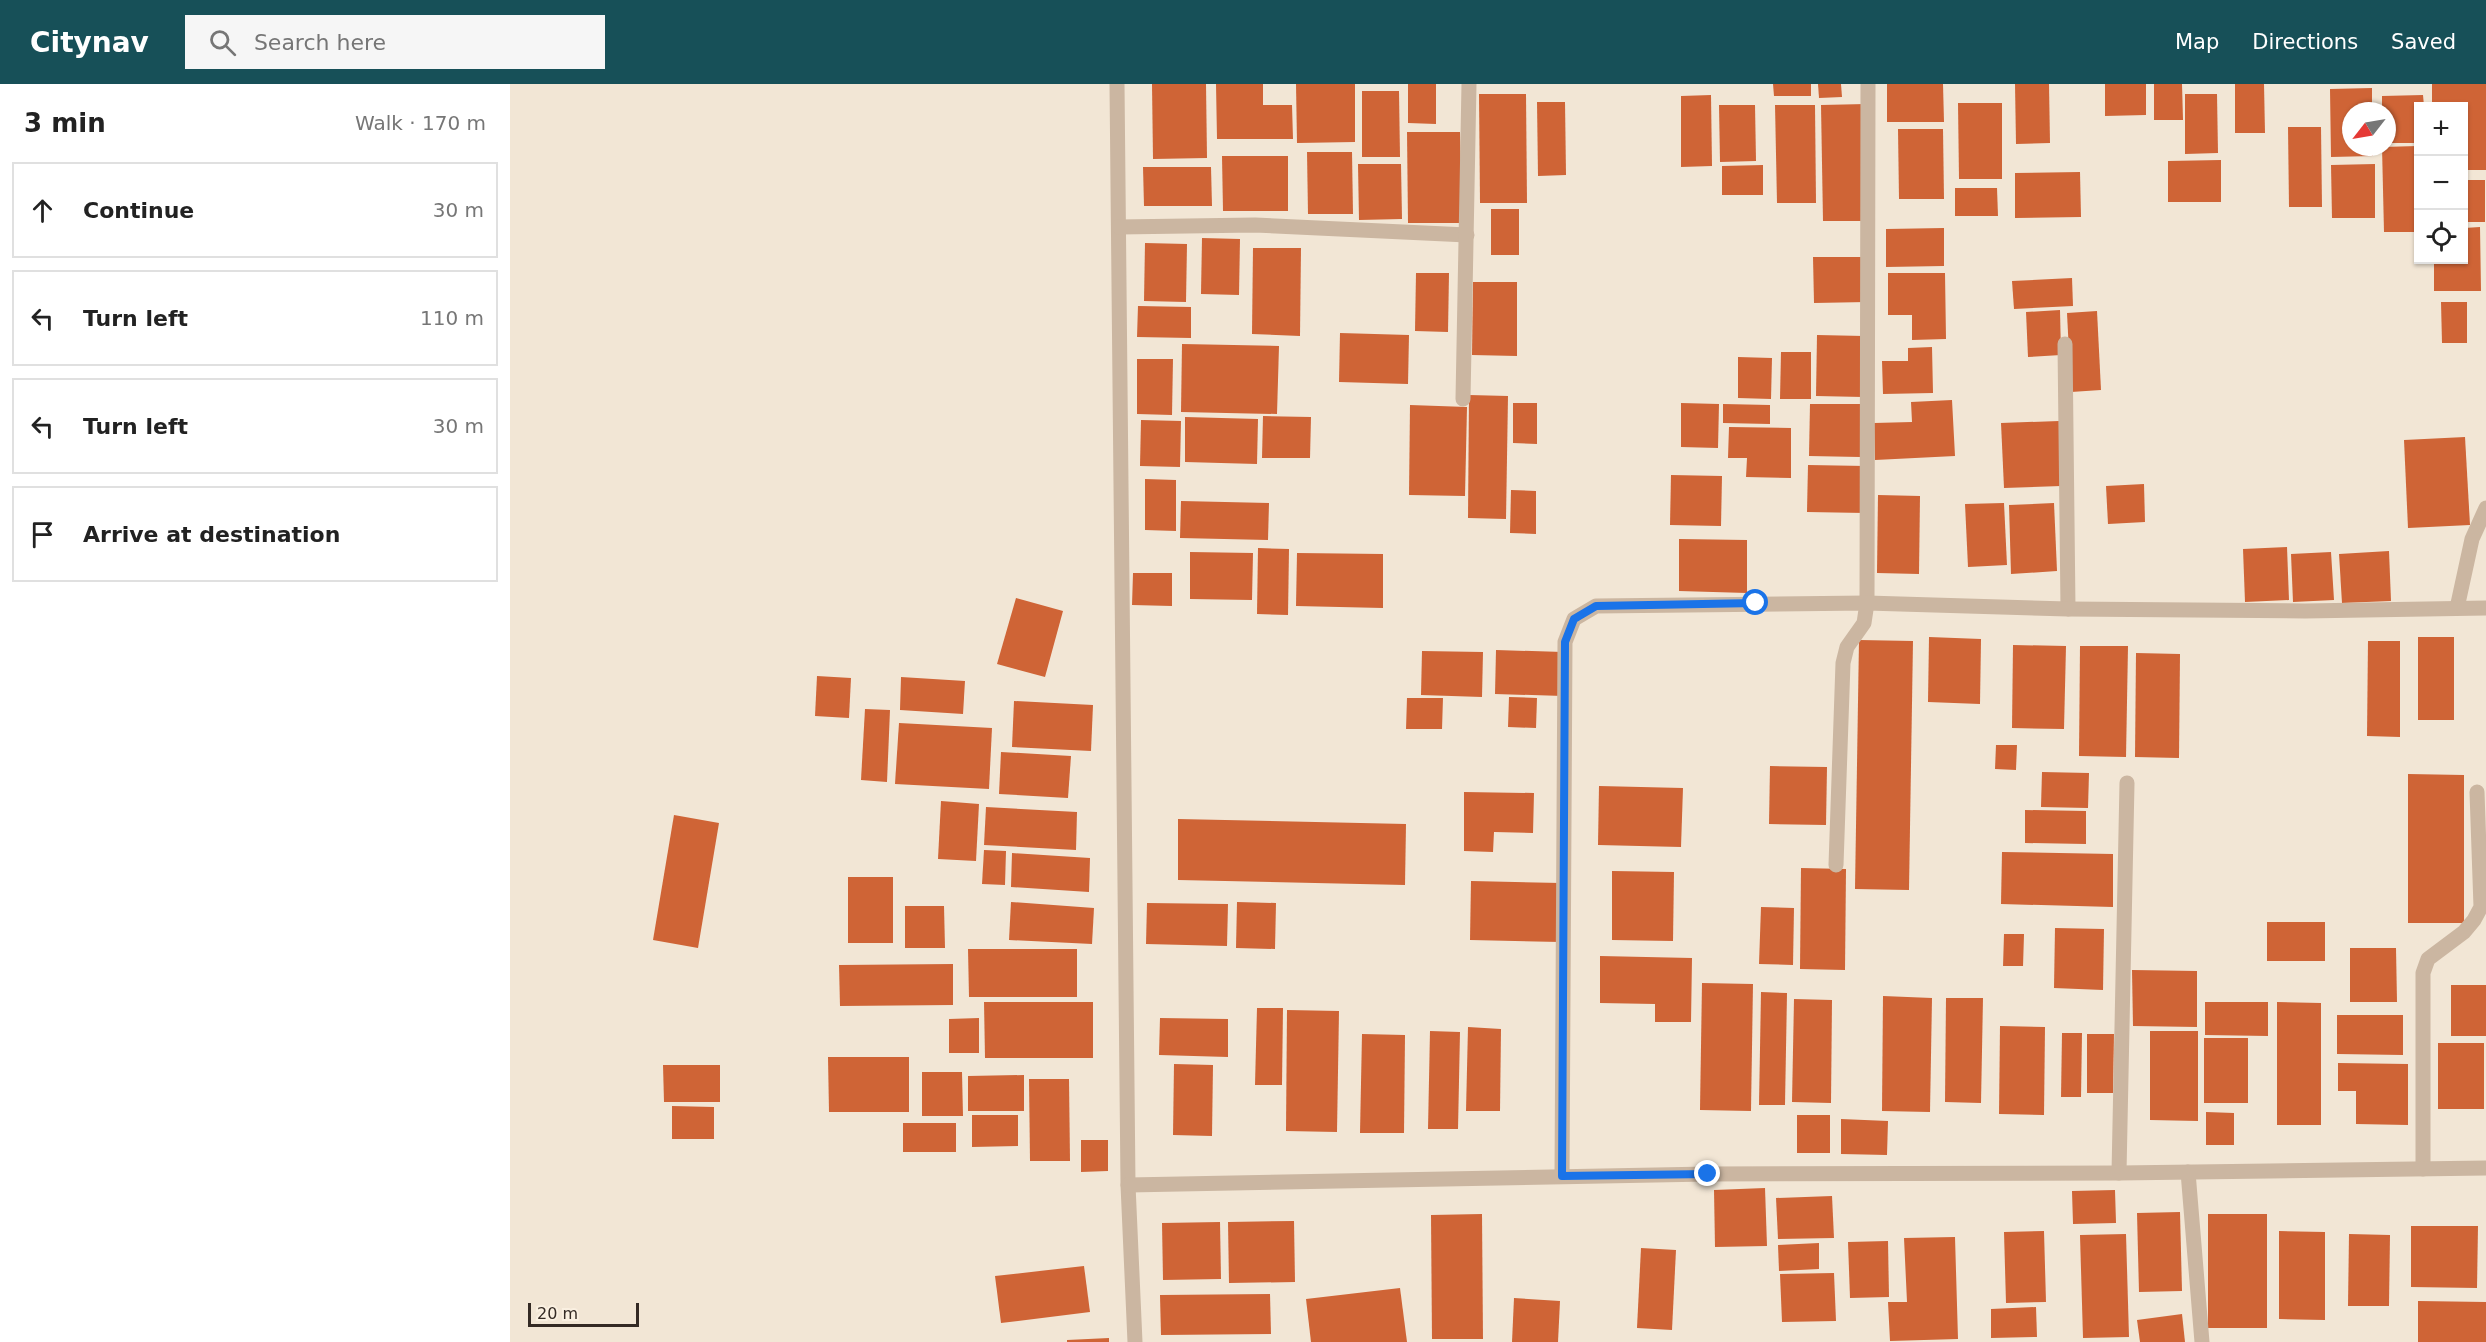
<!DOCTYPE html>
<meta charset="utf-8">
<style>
body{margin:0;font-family:"DejaVu Sans",sans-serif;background:#f6f6f6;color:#222}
.controls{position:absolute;right:18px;top:18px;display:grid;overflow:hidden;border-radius:0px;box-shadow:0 2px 4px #0004}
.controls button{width:54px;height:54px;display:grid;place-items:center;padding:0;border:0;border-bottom:2px solid #e0e0e0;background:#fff;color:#222;font:30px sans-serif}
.compass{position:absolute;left:1832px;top:18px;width:54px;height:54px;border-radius:50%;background:#fff;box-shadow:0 2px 4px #0004;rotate:239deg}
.scale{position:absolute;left:18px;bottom:15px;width:111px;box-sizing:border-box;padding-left:6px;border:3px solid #342a24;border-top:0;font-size:16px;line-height:21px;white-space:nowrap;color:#342a24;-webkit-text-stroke:4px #faf0e1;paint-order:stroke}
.stop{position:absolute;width:18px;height:18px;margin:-14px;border:4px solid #1a73e8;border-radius:50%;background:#fff}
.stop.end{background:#1a73e8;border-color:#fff;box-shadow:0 2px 6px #0008}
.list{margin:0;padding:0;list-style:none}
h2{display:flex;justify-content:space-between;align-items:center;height:78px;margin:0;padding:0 24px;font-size:26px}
h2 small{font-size:20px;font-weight:400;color:#767676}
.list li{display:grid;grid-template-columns:39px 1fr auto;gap:18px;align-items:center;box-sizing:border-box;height:96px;margin:0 12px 12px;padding:0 12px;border:2px solid #e0e0e0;border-radius:0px}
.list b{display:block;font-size:22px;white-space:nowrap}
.list em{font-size:20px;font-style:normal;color:#767676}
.icon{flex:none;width:33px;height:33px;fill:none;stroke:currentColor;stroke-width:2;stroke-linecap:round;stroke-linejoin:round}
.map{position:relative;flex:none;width:1976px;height:1258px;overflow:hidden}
header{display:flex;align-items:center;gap:36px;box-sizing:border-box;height:84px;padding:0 30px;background:#175058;color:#fff}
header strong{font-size:28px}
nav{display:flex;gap:33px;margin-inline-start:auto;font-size:21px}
.search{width:420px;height:54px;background:#f6f6f6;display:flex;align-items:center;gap:15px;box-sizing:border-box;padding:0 21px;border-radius:0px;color:#767676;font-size:22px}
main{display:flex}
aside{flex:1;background:#fff}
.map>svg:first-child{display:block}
.building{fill:#cf6436}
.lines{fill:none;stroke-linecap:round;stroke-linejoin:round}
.street{stroke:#cbb6a1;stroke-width:15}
.route{stroke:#1a73e8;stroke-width:8}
</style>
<header>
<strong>Citynav</strong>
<div class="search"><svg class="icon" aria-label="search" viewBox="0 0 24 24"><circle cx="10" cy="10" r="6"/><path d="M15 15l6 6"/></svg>Search here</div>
<nav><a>Map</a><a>Directions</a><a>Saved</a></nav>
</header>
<main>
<aside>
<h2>3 min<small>Walk · 170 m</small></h2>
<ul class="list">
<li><svg class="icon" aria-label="ahead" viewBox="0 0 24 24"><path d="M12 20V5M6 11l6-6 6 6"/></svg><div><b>Continue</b></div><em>30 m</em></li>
<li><svg class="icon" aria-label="left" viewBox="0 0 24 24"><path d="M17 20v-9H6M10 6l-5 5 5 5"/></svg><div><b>Turn left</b></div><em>110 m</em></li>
<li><svg class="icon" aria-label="left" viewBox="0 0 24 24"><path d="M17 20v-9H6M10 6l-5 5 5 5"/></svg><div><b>Turn left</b></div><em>30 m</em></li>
<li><svg class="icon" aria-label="arrive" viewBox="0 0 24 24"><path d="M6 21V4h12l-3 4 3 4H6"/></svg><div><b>Arrive at destination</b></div></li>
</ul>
</aside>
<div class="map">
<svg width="1976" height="1258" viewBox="0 0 1976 1258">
<rect width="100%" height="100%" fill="#f2e6d5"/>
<!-- building -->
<g class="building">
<path d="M 642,0 L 696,0 L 697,74 L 643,75 Z"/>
<path d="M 706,0 L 753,0 L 753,21 L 782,21 L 783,55 L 707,55 Z"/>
<path d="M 786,0 L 845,0 L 845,58 L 787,59 Z"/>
<path d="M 898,0 L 926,0 L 926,40 L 898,39 Z"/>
<path d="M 1263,0 L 1301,0 L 1301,12 L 1264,12 Z"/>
<path d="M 1308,0 L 1331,0 L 1332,13 L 1309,14 Z"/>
<path d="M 1377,0 L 1433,0 L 1434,38 L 1377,38 Z"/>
<path d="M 1505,0 L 1539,0 L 1540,59 L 1506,60 Z"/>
<path d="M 1595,0 L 1636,0 L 1636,31 L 1595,32 Z"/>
<path d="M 1644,0 L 1672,0 L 1673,36 L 1644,36 Z"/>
<path d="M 1725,0 L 1754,0 L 1755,49 L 1725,49 Z"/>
<path d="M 1922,0 L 1976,0 L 1976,86 L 1954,86 L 1954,22 L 1922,22 Z"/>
<path d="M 1862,4 L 1862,27 L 1841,27 L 1841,63 L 1863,63 L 1863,72 L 1821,73 L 1820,5 Z"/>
<path d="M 852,7 L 889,7 L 890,73 L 852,73 Z"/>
<path d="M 969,10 L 1016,10 L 1017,119 L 970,119 Z"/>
<path d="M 1675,10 L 1707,10 L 1708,69 L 1675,70 Z"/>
<path d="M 1201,11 L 1202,82 L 1171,83 L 1171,12 Z"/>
<path d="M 1913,11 L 1914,22 L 1908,22 L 1908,59 L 1877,59 L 1877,27 L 1872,27 L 1872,12 Z"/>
<path d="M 1027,18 L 1055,18 L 1056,91 L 1028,92 Z"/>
<path d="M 1448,19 L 1492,19 L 1492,95 L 1449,95 Z"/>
<path d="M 1356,20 L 1357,137 L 1313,137 L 1311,21 Z"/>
<path d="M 1209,21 L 1245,21 L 1246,77 L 1210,78 Z"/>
<path d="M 1265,21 L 1305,21 L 1306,119 L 1267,119 Z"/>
<path d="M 1778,43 L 1811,43 L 1812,123 L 1779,123 Z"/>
<path d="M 1388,45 L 1433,45 L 1434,115 L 1389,115 Z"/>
<path d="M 897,48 L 950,48 L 952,139 L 898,139 Z"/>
<path d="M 1908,62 L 1908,148 L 1874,148 L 1872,63 Z"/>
<path d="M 797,68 L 842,68 L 843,130 L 798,130 Z"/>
<path d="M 712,72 L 778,72 L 778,127 L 713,127 Z"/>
<path d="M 1711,76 L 1711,118 L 1658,118 L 1658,77 Z"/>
<path d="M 848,80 L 891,80 L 892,135 L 849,136 Z"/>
<path d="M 1865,80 L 1865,134 L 1822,134 L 1821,81 Z"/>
<path d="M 1253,81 L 1253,111 L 1212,111 L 1212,82 Z"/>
<path d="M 633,83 L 701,83 L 702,122 L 634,122 Z"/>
<path d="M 1570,88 L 1571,133 L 1505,134 L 1505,89 Z"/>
<rect x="1954" y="96" width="21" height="42"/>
<path d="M 1445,104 L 1487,104 L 1488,132 L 1445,132 Z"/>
<rect x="981" y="125" width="28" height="46"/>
<path d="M 1970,143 L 1971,207 L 1924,207 L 1924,176 L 1954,176 L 1954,144 Z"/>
<path d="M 1434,144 L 1434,182 L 1376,183 L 1376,145 Z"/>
<path d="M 692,154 L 730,155 L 729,211 L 691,210 Z"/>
<path d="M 635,159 L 677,160 L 676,218 L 634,217 Z"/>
<path d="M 743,164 L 791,164 L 790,252 L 742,250 Z"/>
<path d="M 1303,173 L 1357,173 L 1357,218 L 1304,219 Z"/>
<path d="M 906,189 L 939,189 L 938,248 L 905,247 Z"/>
<path d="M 1378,189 L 1435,189 L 1436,255 L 1402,256 L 1402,231 L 1378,231 Z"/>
<path d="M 1562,194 L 1563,222 L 1504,225 L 1502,197 Z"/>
<path d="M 963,198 L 1007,198 L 1007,272 L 962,271 Z"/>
<path d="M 1931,218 L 1957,218 L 1957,259 L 1932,259 Z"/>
<path d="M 628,222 L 681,223 L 681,254 L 627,253 Z"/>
<path d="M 1550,226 L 1551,271 L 1518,273 L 1516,228 Z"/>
<path d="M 1587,227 L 1591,306 L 1561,308 L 1557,229 Z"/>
<path d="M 830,249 L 899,251 L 898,300 L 829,298 Z"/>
<path d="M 1307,251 L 1354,252 L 1353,313 L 1306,312 Z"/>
<path d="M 672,260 L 769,262 L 767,330 L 671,328 Z"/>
<path d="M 1422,263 L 1423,309 L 1373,310 L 1372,277 L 1398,277 L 1398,264 Z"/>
<path d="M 1271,268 L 1301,268 L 1301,315 L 1270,315 Z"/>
<path d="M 1228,273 L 1262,274 L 1261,315 L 1228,314 Z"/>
<path d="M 627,275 L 663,275 L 662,331 L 627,330 Z"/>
<path d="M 959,311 L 998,312 L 996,435 L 958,434 Z"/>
<path d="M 1442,316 L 1445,372 L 1365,376 L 1364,339 L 1402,338 L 1401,318 Z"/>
<path d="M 1003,319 L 1027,319 L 1027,360 L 1003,359 Z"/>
<path d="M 1171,319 L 1209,320 L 1208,364 L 1171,363 Z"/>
<path d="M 1213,320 L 1260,321 L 1260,340 L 1213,339 Z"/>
<path d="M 1300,320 L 1351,320 L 1350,373 L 1299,372 Z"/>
<path d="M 900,321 L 957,323 L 955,412 L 899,411 Z"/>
<path d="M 753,332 L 801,333 L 800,374 L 752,374 Z"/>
<path d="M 675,333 L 748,335 L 747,380 L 675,378 Z"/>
<path d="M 631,336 L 671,337 L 670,383 L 630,382 Z"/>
<path d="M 1549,337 L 1551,402 L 1494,404 L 1491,339 Z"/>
<path d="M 1219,343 L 1281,344 L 1281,394 L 1236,393 L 1237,374 L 1218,374 Z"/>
<path d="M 1955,353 L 1960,441 L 1898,444 L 1894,356 Z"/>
<path d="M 1298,381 L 1356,382 L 1355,429 L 1297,428 Z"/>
<path d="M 1161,391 L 1212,392 L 1211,442 L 1160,441 Z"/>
<path d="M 635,395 L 666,396 L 666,447 L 635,446 Z"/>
<path d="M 1634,400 L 1635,438 L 1598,440 L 1596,402 Z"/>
<path d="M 1001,406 L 1026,407 L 1026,450 L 1000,449 Z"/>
<path d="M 1368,411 L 1410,412 L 1409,490 L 1367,489 Z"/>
<path d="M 671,417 L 759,419 L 758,456 L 670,454 Z"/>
<path d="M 1494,419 L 1497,481 L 1458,483 L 1455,420 Z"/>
<path d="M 1544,419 L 1547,487 L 1501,490 L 1499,421 Z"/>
<path d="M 1169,455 L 1237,456 L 1237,509 L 1169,507 Z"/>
<path d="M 1777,463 L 1779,516 L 1735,518 L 1733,465 Z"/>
<path d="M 748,464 L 779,465 L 778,531 L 747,530 Z"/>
<path d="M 1879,467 L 1881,517 L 1832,519 L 1829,470 Z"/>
<path d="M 680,468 L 743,469 L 742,516 L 680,515 Z"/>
<path d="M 1821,468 L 1824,516 L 1783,518 L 1781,470 Z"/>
<path d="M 787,469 L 873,470 L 873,524 L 786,522 Z"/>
<path d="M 623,489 L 662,489 L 662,522 L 622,521 Z"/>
<path d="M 506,514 L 553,527 L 535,593 L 487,580 Z"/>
<path d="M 1419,553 L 1471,555 L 1470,620 L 1418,618 Z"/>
<rect x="1908" y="553" width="36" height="83"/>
<path d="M 1349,556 L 1403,557 L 1399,806 L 1345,805 Z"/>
<path d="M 1858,557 L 1890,557 L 1890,653 L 1857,652 Z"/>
<path d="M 1503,561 L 1556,562 L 1554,645 L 1502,644 Z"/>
<path d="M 1570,562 L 1618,562 L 1616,673 L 1569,672 Z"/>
<path d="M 986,566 L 1053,568 L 1053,612 L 985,610 Z"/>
<path d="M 912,567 L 973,568 L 972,613 L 911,611 Z"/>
<path d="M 1626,569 L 1670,570 L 1669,674 L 1625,673 Z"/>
<path d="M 307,592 L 341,594 L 339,634 L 305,632 Z"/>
<path d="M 391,593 L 455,597 L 453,630 L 390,626 Z"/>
<path d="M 999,613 L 1027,614 L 1026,644 L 998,643 Z"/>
<path d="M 897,614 L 933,614 L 932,645 L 896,645 Z"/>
<path d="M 504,617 L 583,621 L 581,667 L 502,663 Z"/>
<path d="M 355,625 L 380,626 L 377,698 L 351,696 Z"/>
<path d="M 389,639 L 482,644 L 479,705 L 385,700 Z"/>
<path d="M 1486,661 L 1507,661 L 1506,686 L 1485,685 Z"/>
<path d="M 491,668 L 561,672 L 558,714 L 489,710 Z"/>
<path d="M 1260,682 L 1317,683 L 1316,741 L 1259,740 Z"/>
<path d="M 1532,688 L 1579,689 L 1578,724 L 1531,723 Z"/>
<path d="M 1898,690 L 1954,691 L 1954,839 L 1898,839 Z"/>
<path d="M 1089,702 L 1173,704 L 1171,763 L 1088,761 Z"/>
<path d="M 954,708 L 1024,709 L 1023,749 L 984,748 L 983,768 L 954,767 Z"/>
<path d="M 431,717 L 469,720 L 466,777 L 428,775 Z"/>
<path d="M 476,723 L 567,728 L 566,766 L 474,761 Z"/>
<path d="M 1515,726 L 1576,727 L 1576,760 L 1515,759 Z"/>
<path d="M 164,731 L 209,739 L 188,864 L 143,856 Z"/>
<path d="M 668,735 L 896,740 L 895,801 L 668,796 Z"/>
<path d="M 474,766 L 496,767 L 495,801 L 472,800 Z"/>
<path d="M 1492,768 L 1603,770 L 1603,823 L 1491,820 Z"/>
<path d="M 502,769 L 580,774 L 579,808 L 501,803 Z"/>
<path d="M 1291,784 L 1336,785 L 1335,886 L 1290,885 Z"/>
<path d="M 1102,787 L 1164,788 L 1163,857 L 1102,856 Z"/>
<rect x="338" y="793" width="45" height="66"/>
<path d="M 961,797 L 1051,799 L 1050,858 L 960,856 Z"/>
<path d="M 501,818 L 584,824 L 582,860 L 499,856 Z"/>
<path d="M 727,818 L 766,819 L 765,865 L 726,864 Z"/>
<path d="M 637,819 L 718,820 L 717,862 L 636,860 Z"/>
<path d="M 395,822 L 434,822 L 435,864 L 395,864 Z"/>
<path d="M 1251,823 L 1284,824 L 1283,881 L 1249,880 Z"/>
<rect x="1757" y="838" width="58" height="39"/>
<path d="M 1545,844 L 1594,845 L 1593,906 L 1544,904 Z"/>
<path d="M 1494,850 L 1514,850 L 1513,882 L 1493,882 Z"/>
<path d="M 1840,864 L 1886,864 L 1887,918 L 1840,918 Z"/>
<path d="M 458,865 L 567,865 L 567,913 L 459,913 Z"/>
<path d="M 1090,872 L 1182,874 L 1181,938 L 1145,938 L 1145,920 L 1090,919 Z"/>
<path d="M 443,880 L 443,921 L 330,922 L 329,881 Z"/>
<path d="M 1622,886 L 1687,887 L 1687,943 L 1623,942 Z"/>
<path d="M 1192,899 L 1243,900 L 1241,1027 L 1190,1026 Z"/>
<rect x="1941" y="901" width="35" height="51"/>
<path d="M 1251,908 L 1277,909 L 1275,1021 L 1249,1021 Z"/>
<path d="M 1373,912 L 1422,914 L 1420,1028 L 1372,1027 Z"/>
<path d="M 1436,914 L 1473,914 L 1471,1019 L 1435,1018 Z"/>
<path d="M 1284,915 L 1322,916 L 1321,1019 L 1282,1018 Z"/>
<path d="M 474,918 L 583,918 L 583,974 L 475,974 Z"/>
<path d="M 1695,918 L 1758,918 L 1758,952 L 1695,951 Z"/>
<path d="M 1767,918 L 1811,919 L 1811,1041 L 1767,1041 Z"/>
<path d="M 747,924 L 773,924 L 772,1001 L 745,1001 Z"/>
<path d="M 777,926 L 829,927 L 827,1048 L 776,1047 Z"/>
<path d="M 1827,931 L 1893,931 L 1893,971 L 1827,970 Z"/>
<path d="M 469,934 L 469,969 L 439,969 L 439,935 Z"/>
<path d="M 650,934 L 718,935 L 718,973 L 649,971 Z"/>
<path d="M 1490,942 L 1535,943 L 1534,1031 L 1489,1030 Z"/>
<path d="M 958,943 L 991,945 L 990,1027 L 956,1027 Z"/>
<path d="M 920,947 L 950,948 L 948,1045 L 918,1045 Z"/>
<path d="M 1640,947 L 1688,947 L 1688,1037 L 1640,1036 Z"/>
<path d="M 1552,949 L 1572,949 L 1571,1013 L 1551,1013 Z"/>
<path d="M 852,950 L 895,951 L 894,1049 L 850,1049 Z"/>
<path d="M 1577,950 L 1604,950 L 1603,1009 L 1577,1009 Z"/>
<rect x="1694" y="954" width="44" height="65"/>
<rect x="1928" y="959" width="46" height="66"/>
<path d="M 318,973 L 399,973 L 399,1028 L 319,1028 Z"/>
<path d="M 1828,979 L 1898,980 L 1898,1041 L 1846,1040 L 1846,1007 L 1828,1007 Z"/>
<path d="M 664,980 L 703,981 L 702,1052 L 663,1051 Z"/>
<path d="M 153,981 L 210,981 L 210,1018 L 154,1018 Z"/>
<path d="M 412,988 L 452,988 L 453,1032 L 412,1032 Z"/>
<path d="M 514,991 L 514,1027 L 458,1027 L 458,992 Z"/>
<path d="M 519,995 L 559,995 L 560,1077 L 520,1077 Z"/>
<path d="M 162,1022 L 204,1023 L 204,1055 L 162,1055 Z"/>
<path d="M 1696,1028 L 1724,1029 L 1724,1061 L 1696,1061 Z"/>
<path d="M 462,1031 L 508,1031 L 508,1062 L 462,1063 Z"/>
<rect x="1287" y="1031" width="33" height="38"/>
<path d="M 1331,1035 L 1378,1037 L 1377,1071 L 1331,1070 Z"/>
<rect x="393" y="1039" width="53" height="29"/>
<path d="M 571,1056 L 598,1056 L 598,1087 L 571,1088 Z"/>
<path d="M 1255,1104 L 1257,1162 L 1205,1163 L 1204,1106 Z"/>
<path d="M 1605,1106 L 1606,1139 L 1563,1140 L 1562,1107 Z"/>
<path d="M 1322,1112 L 1324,1154 L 1268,1155 L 1266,1114 Z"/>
<path d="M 1670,1128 L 1672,1207 L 1629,1208 L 1627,1129 Z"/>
<path d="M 972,1130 L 973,1255 L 922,1255 L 921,1131 Z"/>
<rect x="1698" y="1130" width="59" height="114"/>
<path d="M 784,1137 L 785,1198 L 719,1199 L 718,1138 Z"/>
<path d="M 710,1138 L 711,1195 L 653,1196 L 652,1139 Z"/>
<path d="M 1901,1142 L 1968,1142 L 1967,1204 L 1901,1203 Z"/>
<path d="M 1534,1147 L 1536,1218 L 1496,1219 L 1494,1148 Z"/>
<path d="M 1769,1147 L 1815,1148 L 1815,1236 L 1769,1235 Z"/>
<path d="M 1616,1150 L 1619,1253 L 1573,1254 L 1570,1151 Z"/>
<path d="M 1839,1150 L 1880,1151 L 1879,1222 L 1838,1222 Z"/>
<path d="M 1445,1153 L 1448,1255 L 1380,1257 L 1378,1218 L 1397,1218 L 1394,1154 Z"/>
<path d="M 1378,1157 L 1379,1213 L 1340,1214 L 1338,1158 Z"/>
<path d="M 1309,1159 L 1309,1185 L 1269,1187 L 1268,1161 Z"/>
<path d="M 1131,1164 L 1166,1166 L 1162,1246 L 1127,1244 Z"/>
<path d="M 574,1182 L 580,1228 L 491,1239 L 485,1192 Z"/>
<path d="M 1324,1189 L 1326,1237 L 1272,1238 L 1270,1190 Z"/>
<path d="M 890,1204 L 897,1258 L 801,1258 L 796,1215 Z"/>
<path d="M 760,1210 L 761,1250 L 651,1251 L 650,1211 Z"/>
<path d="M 1004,1214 L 1050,1217 L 1048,1258 L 1002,1258 Z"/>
<path d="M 1908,1217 L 1976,1218 L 1976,1258 L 1908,1258 Z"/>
<path d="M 1526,1223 L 1527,1253 L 1481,1254 L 1481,1225 Z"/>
<path d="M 1672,1230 L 1675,1258 L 1630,1258 L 1627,1236 Z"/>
<path d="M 599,1254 L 599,1258 L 557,1258 L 557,1256 Z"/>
</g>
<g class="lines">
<!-- street -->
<g class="street">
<path d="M 607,0 L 618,1101 L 625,1258"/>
<path d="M 609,143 L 745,141 L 957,151"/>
<path d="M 1555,260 L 1558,525"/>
<path d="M 953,315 L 959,0"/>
<path d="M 1947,524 L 1962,455 L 1976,424"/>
<path d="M 1326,781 L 1333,579 L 1337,563 L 1354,539 L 1357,519 L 1358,0"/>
<path d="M 1913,1085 L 1913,889 L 1918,875 L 1954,848 L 1964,836 L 1971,823 L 1967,708"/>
<path d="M 1678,1088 L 1692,1258"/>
<path d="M 1609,1089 L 1617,699"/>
<path d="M 1052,1092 L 1055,558 L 1064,535 L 1086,522 L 1357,519 L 1558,525 L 1795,527 L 1976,524"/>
<path d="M 618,1101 L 1198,1090 L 1609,1089 L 1976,1084"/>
</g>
</g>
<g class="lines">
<!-- route -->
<path class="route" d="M 1198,1090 L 1052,1092 L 1055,558 L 1064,535 L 1086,522 L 1246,519"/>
</g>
</svg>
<div class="controls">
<button>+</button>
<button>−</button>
<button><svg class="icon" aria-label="locate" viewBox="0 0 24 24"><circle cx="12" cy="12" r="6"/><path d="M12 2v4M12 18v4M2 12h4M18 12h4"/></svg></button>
</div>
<svg class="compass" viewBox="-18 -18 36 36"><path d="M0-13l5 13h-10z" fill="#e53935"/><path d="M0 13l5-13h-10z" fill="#767676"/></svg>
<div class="scale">20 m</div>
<div class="stop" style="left:1246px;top:519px"></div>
<div class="stop end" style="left:1198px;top:1090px"></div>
</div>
</main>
